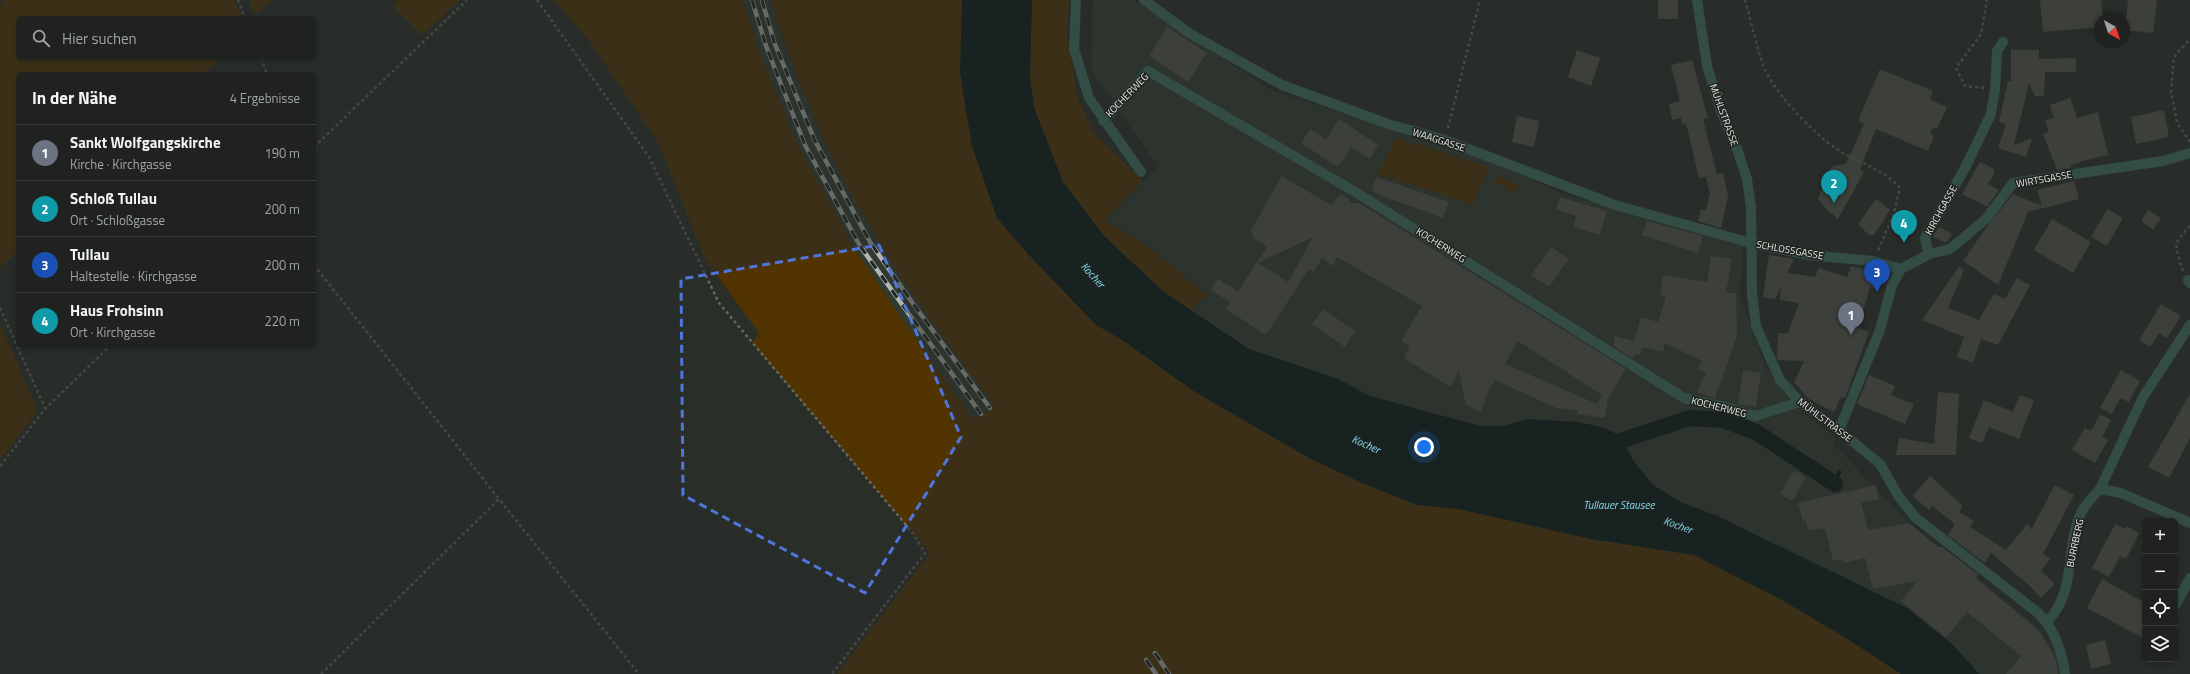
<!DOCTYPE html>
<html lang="de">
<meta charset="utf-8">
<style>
body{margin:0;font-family:"Titillium Web",sans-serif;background:#2c2f2c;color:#f1f3f6}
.controls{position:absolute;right:12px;bottom:12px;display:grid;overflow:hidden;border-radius:6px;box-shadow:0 2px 6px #0003}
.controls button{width:36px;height:36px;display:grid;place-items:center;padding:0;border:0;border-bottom:1px solid #3c3f3d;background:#1f221f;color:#f1f3f6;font:20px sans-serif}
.compass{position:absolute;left:2094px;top:12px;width:36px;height:36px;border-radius:50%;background:#1f221f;box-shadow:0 2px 6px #0003;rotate:141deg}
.you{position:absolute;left:1424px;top:447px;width:14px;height:14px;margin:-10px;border:3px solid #fff;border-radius:50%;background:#1a73e8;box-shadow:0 0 0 6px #1a73e833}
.badge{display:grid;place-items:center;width:26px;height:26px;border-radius:50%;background:#bca0f2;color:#fff;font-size:13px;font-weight:700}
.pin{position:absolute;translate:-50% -33px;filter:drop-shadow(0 1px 2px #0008)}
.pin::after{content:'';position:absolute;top:21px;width:14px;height:12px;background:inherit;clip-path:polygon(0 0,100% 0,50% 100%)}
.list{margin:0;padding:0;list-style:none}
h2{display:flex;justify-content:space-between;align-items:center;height:52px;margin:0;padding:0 16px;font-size:17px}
h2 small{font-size:13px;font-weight:400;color:#a1a4a4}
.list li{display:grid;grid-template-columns:26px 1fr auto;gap:12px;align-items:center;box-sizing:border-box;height:56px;padding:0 16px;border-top:1px solid #3c3f3d}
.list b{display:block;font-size:15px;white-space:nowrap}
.list p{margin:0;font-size:13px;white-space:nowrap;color:#a1a4a4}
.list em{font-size:13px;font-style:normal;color:#a1a4a4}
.icon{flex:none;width:22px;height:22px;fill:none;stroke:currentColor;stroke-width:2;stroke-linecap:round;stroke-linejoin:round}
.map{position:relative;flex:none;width:2190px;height:674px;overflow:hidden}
.search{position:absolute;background:#1f221f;box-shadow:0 2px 6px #0003;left:16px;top:16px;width:300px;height:44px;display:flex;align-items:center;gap:10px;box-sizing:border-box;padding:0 14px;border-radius:6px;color:#a1a4a4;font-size:15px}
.panel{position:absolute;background:#1f221f;box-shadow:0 2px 6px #0003;left:16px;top:72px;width:300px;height:276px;border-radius:6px}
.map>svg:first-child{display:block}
.built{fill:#313a31}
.green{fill:#513400}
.water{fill:#031418}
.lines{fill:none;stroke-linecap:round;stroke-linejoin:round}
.stream{stroke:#031418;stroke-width:4.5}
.canal{stroke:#031418;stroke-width:16}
.building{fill:#54554e;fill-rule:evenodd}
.path{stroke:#646864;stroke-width:2.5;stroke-dasharray:3 3;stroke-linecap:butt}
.minor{stroke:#3e7167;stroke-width:10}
.rail-casing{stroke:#b2b6b2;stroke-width:4.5}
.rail{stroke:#1f241f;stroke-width:3;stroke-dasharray:9;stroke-linecap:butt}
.marked{fill:none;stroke:#5075dc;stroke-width:3;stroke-dasharray:8 5;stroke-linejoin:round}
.labels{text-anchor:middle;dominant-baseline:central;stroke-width:3;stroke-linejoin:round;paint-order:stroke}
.street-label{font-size:10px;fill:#e7eae7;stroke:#1f241f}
.water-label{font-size:11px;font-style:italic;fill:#7fdcf3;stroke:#1f241f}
</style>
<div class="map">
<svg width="2190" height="674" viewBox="0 0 2190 674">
<rect width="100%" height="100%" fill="#292e29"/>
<!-- built -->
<g class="built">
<path d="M 743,0 L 771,0 L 784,45 L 822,137 L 881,245 L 995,406 L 974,420 L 898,313 L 855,249 L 798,146 L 759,51 Z"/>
<path d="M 1093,0 L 1133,0 L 1271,90 L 1487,160 L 1565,195 L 1744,243 L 1739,295 L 1765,366 L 1794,406 L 1834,436 L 1835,446 L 1908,522 L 2041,630 L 2061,662 L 2062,674 L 1979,674 L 1953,645 L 1907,608 L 1715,515 L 1682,503 L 1653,485 L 1634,461 L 1619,435 L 1528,419 L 1503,426 L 1480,426 L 1369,395 L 1338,379 L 1249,349 L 1189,310 L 1208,295 L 1144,243 L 1106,220 L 1158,166 L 1091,70 Z"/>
</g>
<!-- green -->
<g class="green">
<path d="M 4,0 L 234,0 L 242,18 L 18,18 L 18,58 L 221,58 L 204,74 L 18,74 L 18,251 L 0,268 L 0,6 Z"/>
<path d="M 249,0 L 272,0 L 255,15 Z"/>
<path d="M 399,0 L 460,0 L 422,35 L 393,6 Z"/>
<path d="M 554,0 L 743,0 L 759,51 L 798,146 L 855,249 L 898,313 L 974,420 L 994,405 C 956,353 914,301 881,245 C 835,168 796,86 771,0 L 974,0 L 1000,125 L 1165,370 L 1195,392 L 1309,458 L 1362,483 L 1417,505 L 1459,509 L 1591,539 L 1694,555 L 1782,600 L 1846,638 L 1901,674 L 837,674 L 930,553 L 752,343 L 759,333 L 705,259 L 657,140 L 587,38 Z"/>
<path d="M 1032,0 L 1069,0 L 1067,34 L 1078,99 L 1093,132 L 1143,181 L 1105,220 L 1144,244 L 1207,295 L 1189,310 L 1164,292 L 1105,237 L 1063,182 L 1034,108 L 1030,76 Z"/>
<path d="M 1396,138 L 1489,167 L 1473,205 L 1377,174 Z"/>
<path d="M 1497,176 L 1519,185 L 1516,192 L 1494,183 Z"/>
<path d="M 0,324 L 38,411 L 0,460 Z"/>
</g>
<!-- water -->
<path class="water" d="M 962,0 L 1032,0 L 1030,76 L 1034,108 L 1063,182 L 1105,237 L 1164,292 L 1249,349 L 1338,379 L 1369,396 L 1480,426 L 1503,426 L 1528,419 L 1577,422 L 1602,427 L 1619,435 L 1634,462 L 1653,485 L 1682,503 L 1715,515 L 1907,608 L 1953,645 L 1979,674 L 1901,674 L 1846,638 L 1782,600 L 1694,555 L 1591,539 L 1459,509 L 1417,505 L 1362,483 L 1309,458 L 1195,392 L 1122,340 L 1096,325 L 1028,254 L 997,218 L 972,146 L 960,73 Z"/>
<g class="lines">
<!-- stream -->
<path class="stream" d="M 1835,484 L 1839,472"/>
<!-- canal -->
<path class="canal" d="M 1601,447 L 1690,418 L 1723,420 L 1756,432 L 1835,484"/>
</g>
<!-- building -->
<g class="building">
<rect x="1658" y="0" width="20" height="19"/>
<path d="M 2040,0 L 2101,0 L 2103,18 L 2100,18 L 2100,27 L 2043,32 Z"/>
<path d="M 2128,0 L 2157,0 L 2153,33 L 2125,30 Z"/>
<path d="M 1167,27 L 1207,53 L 1188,82 L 1149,56 Z"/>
<path d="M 1577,50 L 1600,58 L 1591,86 L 1568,77 Z"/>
<path d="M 2011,50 L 2039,50 L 2039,59 L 2076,58 L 2076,72 L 2045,72 L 2044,96 L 2035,96 L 2029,83 L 2014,145 L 2032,138 L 2026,157 L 1998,148 L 2006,124 L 1999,122 L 2008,81 L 2011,81 Z"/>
<path d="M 1692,60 L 1708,118 L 1703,119 L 1717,175 L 1699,178 L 1686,123 L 1682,124 L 1681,118 L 1672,120 L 1669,104 L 1680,101 L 1671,65 Z"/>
<path d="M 1880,69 L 1933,91 L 1930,100 L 1947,107 L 1937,129 L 1933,127 L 1930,134 L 1934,136 L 1928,151 L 1876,129 L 1860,169 L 1864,172 L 1838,219 L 1826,209 L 1818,199 L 1830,169 L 1833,166 L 1846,164 L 1864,124 L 1858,121 Z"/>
<path d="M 2070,98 L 2077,118 L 2098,112 L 2108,155 L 2082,161 L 2070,166 L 2071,168 L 2057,170 L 2043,134 L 2049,131 L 2045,121 L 2054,118 L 2050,105 Z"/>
<path d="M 2164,110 L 2169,137 L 2136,144 L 2131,117 Z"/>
<path d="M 1517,116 L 1539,121 L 1534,147 L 1512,142 Z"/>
<path d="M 1339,119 L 1378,145 L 1370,159 L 1351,147 L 1338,167 L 1301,143 L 1310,129 L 1326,139 Z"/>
<path d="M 1980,162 L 1994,169 L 1994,174 L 1988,184 L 1999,190 L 1987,207 L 1962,194 Z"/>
<path d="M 1723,173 L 1728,196 L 1721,228 L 1698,221 L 1701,209 L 1706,210 L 1710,193 L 1706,177 Z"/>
<path d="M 1282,176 L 1331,205 L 1340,195 L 1347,197 L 1350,203 L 1359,203 L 1626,369 L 1608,398 L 1605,418 L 1577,414 L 1578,410 L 1556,408 L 1495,380 L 1488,392 L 1481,412 L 1466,405 L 1459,371 L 1450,387 L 1404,358 L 1410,346 L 1401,341 L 1422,306 L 1337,257 L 1333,266 L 1322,258 L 1314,272 L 1309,269 L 1266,335 L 1226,309 L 1230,302 L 1211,290 L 1218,279 L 1238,291 L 1267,247 L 1253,238 L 1251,230 ZM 1313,237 L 1288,282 L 1258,263 ZM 1518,341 L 1602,395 L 1597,404 L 1505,364 Z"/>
<path d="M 1376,177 L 1449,202 L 1443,218 L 1382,196 L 1372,190 Z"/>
<path d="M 2074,181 L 2079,199 L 2028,212 L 1998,285 L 1963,261 L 1986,228 L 2013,194 L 2042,206 L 2037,190 Z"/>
<path d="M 1560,197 L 1607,211 L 1600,235 L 1573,227 L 1576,216 L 1556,210 Z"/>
<path d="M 1876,199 L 1890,210 L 1874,235 L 1869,235 L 1858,224 Z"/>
<path d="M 2107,209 L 2123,218 L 2107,246 L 2091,237 Z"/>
<path d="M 2148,210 L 2161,218 L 2153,230 L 2141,221 Z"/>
<path d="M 2052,219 L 2091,242 L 2073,273 L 2034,250 Z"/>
<path d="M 1647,221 L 1703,236 L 1698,253 L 1642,235 Z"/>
<path d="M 1939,227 L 1952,234 L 1946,243 L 1933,237 Z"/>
<path d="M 1551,247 L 1569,259 L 1549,287 L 1531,275 Z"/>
<path d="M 1769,255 L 1794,259 L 1787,273 L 1815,277 L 1819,268 L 1847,277 L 1851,266 L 1878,274 L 1874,288 L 1870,287 L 1858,328 L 1869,332 L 1845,398 L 1841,397 L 1834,412 L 1809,399 L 1794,382 L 1804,361 L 1778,360 L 1777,356 L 1778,333 L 1788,333 L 1799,303 L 1780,300 L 1781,287 L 1775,299 L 1763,297 Z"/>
<path d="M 1711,256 L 1732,259 L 1726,293 L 1736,293 L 1737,336 L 1715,398 L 1697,392 L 1706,373 L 1698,369 L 1702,361 L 1665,343 L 1663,352 L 1642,347 L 1640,355 L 1635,354 L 1632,358 L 1613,346 L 1615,336 L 1634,341 L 1641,317 L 1658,322 L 1666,297 L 1660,295 L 1663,275 L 1707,282 Z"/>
<path d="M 1959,267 L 1964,270 L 1948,308 L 1979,320 L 1994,294 L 2005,299 L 2017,278 L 2030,285 L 1998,345 L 1981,339 L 1973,363 L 1957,357 L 1964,337 L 1922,320 Z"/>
<path d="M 2161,304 L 2181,316 L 2167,338 L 2159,333 L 2150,347 L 2139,340 Z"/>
<path d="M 1323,309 L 1355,331 L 1345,347 L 1312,324 Z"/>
<path d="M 1743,370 L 1761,373 L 1756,407 L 1738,404 Z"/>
<path d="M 2121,370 L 2140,381 L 2129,402 L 2120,398 L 2112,414 L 2100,408 Z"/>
<path d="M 1869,375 L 1895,386 L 1891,395 L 1914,404 L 1905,424 L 1857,404 Z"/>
<path d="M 1938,392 L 1959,394 L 1956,455 L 1896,455 L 1899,438 L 1934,444 Z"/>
<path d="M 2190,394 L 2190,438 L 2169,478 L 2148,467 Z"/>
<path d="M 2020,395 L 2034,400 L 2019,439 L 1989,427 L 1982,443 L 1969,438 L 1984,400 L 2013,412 Z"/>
<path d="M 2100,414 L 2111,420 L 2102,437 L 2108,440 L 2095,463 L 2072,450 L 2085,428 L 2091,431 Z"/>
<path d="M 1794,470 L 1806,478 L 1792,501 L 1780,494 Z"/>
<path d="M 1930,476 L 1963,506 L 1959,512 L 1974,521 L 1970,527 L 2006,550 L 2028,523 L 2031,530 L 2055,485 L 2074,495 L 2043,554 L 2050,559 L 2041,570 L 2054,584 L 2041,598 L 2030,586 L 1991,553 L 1985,563 L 1948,535 L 1955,524 L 1932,506 L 1929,510 L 1913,496 Z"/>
<path d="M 1876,485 L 1879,499 L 1861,503 L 1868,530 L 1909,523 L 1939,548 L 1941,546 L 1978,574 L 1976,578 L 2040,632 L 2056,660 L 2058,674 L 2006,674 L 2021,656 L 1967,612 L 1946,638 L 1901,601 L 1917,581 L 1873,589 L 1865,558 L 1844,563 L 1843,559 L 1833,561 L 1825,528 L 1808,530 L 1806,520 L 1803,521 L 1798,503 Z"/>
<path d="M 2115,524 L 2125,529 L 2126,526 L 2139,533 L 2126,559 L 2120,556 L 2109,577 L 2092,568 Z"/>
<path d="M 2102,579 L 2145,603 L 2145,639 L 2087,608 Z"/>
<path d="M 2105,640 L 2111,664 L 2091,669 L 2086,645 Z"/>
</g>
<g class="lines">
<!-- path -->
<g class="path">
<path d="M 238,0 L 245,18"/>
<path d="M 537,0 L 649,157 L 719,303 L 912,532 L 925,553 L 832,674"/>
<path d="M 1745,0 C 1751,21 1756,44 1763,65 C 1773,91 1812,132 1835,148 C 1856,162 1883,168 1900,188 L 1894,213 L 1878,251"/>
<path d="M 261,58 L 267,74"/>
<path d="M 1984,88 L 1965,86 L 1956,68 L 1981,34 L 1987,0"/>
<path d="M 1448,128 L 1480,0"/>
<path d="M 2190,142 L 2177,123 L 2171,91 L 2174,57 L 2190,39"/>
<path d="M 314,147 L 467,0"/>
<path d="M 314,265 L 499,499"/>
<path d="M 2183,271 L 2178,256 L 2176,243 L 2190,225"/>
<path d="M 0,308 L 45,408"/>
<path d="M 0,466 L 46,408 L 110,346"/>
<path d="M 321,674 L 499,499 L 639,674"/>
</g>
<!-- minor -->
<g class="minor">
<path d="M 1076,0 L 1074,49 L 1089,98 L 1141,172"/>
<path d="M 1144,0 L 1189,33 L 1282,85 L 1388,124 L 1445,140 L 1615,205 L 1751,243 L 1809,255 L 1873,261 L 1901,269"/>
<path d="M 1697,0 L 1707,66 L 1722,114 L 1737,149 L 1747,179 L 1751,208 L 1752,295 L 1756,326 L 1780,380 L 1800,402 L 1839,430 L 1880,464 L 1899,497 L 1916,518 L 2037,612 C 2054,628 2062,651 2065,674"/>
<path d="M 1103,121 L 1148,71 L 1357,193 L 1684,398 L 1725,407 L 1755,416 L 1800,402"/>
<path d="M 1929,254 L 1925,238 L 1965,168 L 1991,114 L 1995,89 L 1997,51 L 2003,42"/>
<path d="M 2188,280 L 2190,283"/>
<path d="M 1839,430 L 1880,330 L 1892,285 L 1901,269 L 1929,254 L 1950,249 L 1986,219 L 2013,183 L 2163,161 L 2190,153"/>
<path d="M 2100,489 L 2143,397 L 2190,325"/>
<path d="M 2175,606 L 2190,578"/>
<path d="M 2047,622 C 2078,590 2064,547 2082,511 C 2086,503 2094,496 2100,489 L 2121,493 L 2190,523"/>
</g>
<!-- rail casing -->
<g class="rail-casing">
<g id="rail">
<path d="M 752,0 L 766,46 L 805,145 L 860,246 L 981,414"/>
<path d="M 762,0 L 774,42 L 815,141 L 870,242 L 914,305 L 990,408"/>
<path d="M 1155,653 L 1169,674"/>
<path d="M 1146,660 L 1156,674"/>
</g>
</g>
<!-- rail -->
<use href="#rail" class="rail"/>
</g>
<!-- marked area -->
<path d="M0 0H2190V674H0ZM 879,245 L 961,437 L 865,593 L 683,495 L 681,279 Z" fill="#292e29" fill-opacity=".55" fill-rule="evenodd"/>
<path class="marked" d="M 879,245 L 961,437 L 865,593 L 683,495 L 681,279 Z"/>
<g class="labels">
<!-- street labels -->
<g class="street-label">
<text transform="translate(1127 95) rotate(-46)">KOCHERWEG</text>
<text transform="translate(1724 115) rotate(70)">MÜHLSTRASSE</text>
<text transform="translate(1439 140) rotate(18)">WAAGGASSE</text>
<text transform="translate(2044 179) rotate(-10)">WIRTSGASSE</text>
<text transform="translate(1941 210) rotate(-61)">KIRCHGASSE</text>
<text transform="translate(1441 245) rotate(32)">KOCHERWEG</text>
<text transform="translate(1790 250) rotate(10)">SCHLOSSGASSE</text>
<text transform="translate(1719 407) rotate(14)">KOCHERWEG</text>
<text transform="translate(1825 420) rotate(37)">MÜHLSTRASSE</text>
<text transform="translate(2075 543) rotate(-78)">BURRBERG</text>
</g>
<!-- water labels -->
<g class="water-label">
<text transform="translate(1093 275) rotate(48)">Kocher</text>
<text transform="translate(1366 444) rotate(24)">Kocher</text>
<text x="1619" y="505">Tullauer Stausee</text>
<text transform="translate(1678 525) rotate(20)">Kocher</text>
</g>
</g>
</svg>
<div class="controls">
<button>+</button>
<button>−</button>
<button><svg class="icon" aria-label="locate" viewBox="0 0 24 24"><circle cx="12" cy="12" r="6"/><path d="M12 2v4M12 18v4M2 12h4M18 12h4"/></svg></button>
<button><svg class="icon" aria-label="layers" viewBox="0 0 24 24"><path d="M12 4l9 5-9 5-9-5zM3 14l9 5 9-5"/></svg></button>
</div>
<svg class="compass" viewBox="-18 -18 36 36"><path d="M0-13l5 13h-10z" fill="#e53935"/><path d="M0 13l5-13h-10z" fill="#a1a4a4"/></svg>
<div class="you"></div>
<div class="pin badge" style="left:1851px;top:335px;background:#6b7280">1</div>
<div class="pin badge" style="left:1834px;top:203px;background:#0f9aa8">2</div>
<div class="pin badge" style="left:1877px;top:292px;background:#1a4fb4">3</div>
<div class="pin badge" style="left:1904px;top:243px;background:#0f9aa8">4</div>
<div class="search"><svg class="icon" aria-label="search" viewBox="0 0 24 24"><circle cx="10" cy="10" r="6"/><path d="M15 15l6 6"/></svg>Hier suchen</div>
<section class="panel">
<h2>In der Nähe<small>4 Ergebnisse</small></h2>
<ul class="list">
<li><span class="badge" style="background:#6b7280">1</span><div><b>Sankt Wolfgangskirche</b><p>Kirche · Kirchgasse</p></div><em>190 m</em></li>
<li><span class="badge" style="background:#0f9aa8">2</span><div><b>Schloß Tullau</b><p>Ort · Schloßgasse</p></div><em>200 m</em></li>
<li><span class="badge" style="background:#1a4fb4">3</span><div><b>Tullau</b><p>Haltestelle · Kirchgasse</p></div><em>200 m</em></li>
<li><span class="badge" style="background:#0f9aa8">4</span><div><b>Haus Frohsinn</b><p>Ort · Kirchgasse</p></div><em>220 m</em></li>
</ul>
</section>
</div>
